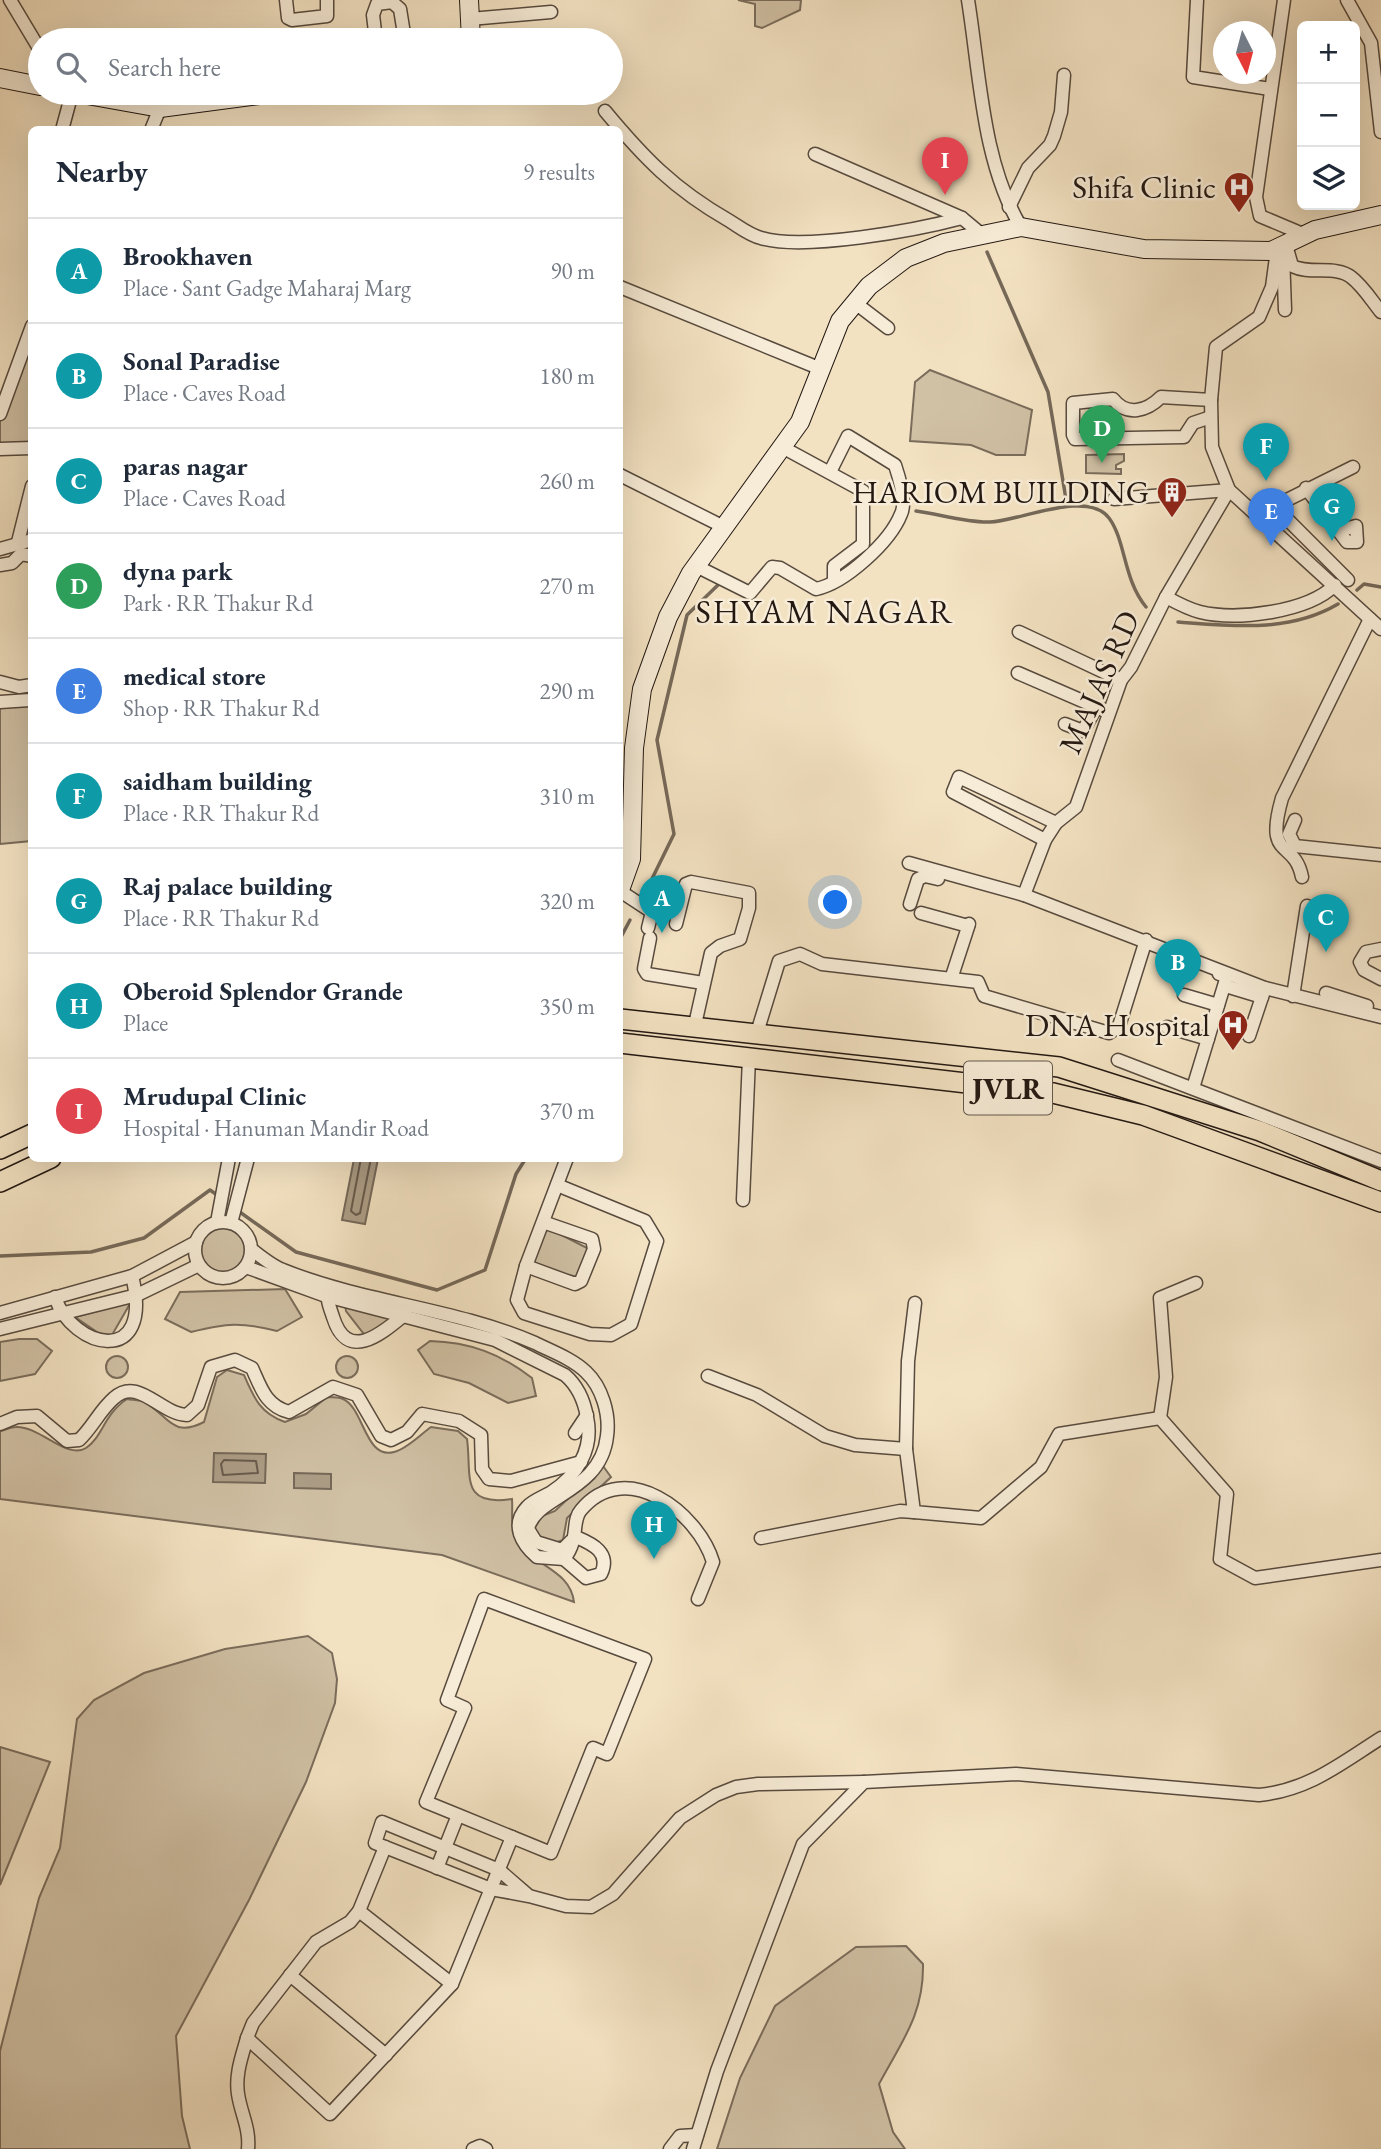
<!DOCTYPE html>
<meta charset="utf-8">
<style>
body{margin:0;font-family:"EB Garamond",serif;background:#f6f6f7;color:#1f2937}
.controls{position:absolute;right:21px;top:21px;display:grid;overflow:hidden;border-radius:10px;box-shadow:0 7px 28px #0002}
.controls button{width:63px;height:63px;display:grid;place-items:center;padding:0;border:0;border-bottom:2px solid #e0e1e3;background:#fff;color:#1f2937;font:35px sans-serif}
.compass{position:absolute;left:1213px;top:21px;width:63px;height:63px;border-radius:50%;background:#fff;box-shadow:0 7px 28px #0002;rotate:174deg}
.you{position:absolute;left:836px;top:903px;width:24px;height:24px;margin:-18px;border:5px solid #fff;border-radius:50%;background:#1a73e8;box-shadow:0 0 0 10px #1a73e833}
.badge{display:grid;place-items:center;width:46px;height:46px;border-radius:50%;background:#db2777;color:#fff;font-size:23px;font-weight:700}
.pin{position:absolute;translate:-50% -58px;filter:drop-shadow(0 2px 4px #0008)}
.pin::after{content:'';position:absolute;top:37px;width:24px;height:21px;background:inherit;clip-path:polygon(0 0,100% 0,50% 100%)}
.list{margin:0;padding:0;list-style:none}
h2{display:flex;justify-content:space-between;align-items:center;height:91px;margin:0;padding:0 28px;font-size:30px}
h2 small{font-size:23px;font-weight:400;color:#747a83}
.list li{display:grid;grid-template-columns:46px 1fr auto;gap:21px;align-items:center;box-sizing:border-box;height:105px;padding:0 28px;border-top:2px solid #e0e1e3}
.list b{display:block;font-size:26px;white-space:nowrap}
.list p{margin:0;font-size:23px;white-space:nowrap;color:#747a83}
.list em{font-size:23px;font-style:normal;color:#747a83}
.icon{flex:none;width:38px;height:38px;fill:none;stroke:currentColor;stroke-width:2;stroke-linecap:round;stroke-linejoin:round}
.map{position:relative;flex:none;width:1381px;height:2149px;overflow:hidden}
.search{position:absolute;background:#fff;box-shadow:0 7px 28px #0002;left:28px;top:28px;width:595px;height:77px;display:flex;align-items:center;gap:18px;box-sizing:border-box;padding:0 24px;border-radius:38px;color:#747a83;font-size:26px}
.panel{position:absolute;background:#fff;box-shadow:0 7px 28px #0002;left:28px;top:126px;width:595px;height:1036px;border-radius:10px}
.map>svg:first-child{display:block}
.green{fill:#d0c0a4;stroke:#7a6c5b;stroke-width:2}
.water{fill:#ac9d86;stroke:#756858;stroke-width:2}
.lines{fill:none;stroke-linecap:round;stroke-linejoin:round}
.shore{stroke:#685a4c;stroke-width:2}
.stream{stroke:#756858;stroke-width:3.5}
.street-casing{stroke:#574a3e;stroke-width:15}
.secondary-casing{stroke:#231812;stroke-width:20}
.primary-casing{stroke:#231812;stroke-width:22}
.street{stroke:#f7ecd7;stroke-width:12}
.secondary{stroke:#f7ecd7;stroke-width:18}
.primary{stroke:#f3e2c2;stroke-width:19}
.labels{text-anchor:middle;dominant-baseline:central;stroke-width:5;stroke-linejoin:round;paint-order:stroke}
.shield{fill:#f7ecd7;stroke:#63584d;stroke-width:2}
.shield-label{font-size:30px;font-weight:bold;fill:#231812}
.poi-label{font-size:32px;fill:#231812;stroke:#f7ecd7;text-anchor:end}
.street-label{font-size:32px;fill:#231812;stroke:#f7ecd7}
.neighbourhood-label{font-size:33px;letter-spacing:2px;fill:#231812;stroke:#f7ecd7}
</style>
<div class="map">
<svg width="1381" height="2149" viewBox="0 0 1381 2149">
<rect width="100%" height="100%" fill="#f3e2c2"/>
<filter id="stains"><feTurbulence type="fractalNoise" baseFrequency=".00286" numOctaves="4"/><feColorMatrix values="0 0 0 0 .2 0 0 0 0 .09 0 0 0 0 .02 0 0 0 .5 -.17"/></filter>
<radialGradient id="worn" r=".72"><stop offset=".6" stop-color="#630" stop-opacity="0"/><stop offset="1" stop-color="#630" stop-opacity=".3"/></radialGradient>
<!-- green -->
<g class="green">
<path d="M 738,0 L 801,0 L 800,10 L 762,28 L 755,26 L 755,4 Z"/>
<path d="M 31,328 L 31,445 L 0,444 L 0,415 Z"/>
<path d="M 930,370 L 1032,410 L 1025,455 L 996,455 L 971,445 L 910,441 L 915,382 Z"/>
<path d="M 1124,454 L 1124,461 L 1116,465 L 1116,469 L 1121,469 L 1121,474 L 1086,473 L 1086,455 Z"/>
<path d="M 31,704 L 31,841 L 0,844 L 0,706 Z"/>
<path d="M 544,1226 L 589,1249 L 578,1277 L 529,1266 Z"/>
<circle cx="223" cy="1250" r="22"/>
<path d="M 285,1289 L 302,1317 L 277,1331 C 241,1322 227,1323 191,1332 L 165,1319 L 180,1292 Z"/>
<path d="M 131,1302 L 112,1335 L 100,1334 L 75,1317 Z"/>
<path d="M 345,1304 L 394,1316 L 367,1338 L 346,1311 Z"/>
<path d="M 19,1339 L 37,1339 L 52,1351 L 35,1374 L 0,1381 L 0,1342 Z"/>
<path d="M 430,1341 C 470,1342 501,1354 532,1378 L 536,1396 L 508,1403 L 469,1383 L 434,1374 L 418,1350 Z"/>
<circle cx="347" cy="1367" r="11"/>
<circle cx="117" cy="1367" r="11"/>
<path d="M 227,1370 L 244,1375 C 254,1398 260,1413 285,1422 L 306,1414 L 327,1397 C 331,1397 339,1397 343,1399 C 364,1408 365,1460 394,1452 C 407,1449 421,1434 431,1427 L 458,1431 L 467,1439 C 472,1475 459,1507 512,1499 C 513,1510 510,1527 516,1538 C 530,1566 570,1568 574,1602 L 442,1555 L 0,1499 L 0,1431 C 5,1430 11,1427 16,1427 C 40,1426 67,1460 86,1448 C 102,1438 104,1414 127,1399 C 132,1400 140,1400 144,1402 C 168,1414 171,1439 204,1422 L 217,1377 Z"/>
<path d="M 603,1466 L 611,1477 L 567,1518 L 563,1540 L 555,1543 L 539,1538 L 534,1529 L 542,1516 L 555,1511 Z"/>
<path d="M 308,1636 L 332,1653 L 337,1679 L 335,1703 L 306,1782 L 249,1900 L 176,2036 L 182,2116 L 190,2149 L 0,2149 L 0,2051 L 39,1898 L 60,1848 L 77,1719 L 94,1700 L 144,1673 L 225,1649 Z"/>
<path d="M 0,1747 L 50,1762 L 0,1885 Z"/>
<path d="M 906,1946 L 923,1964 C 924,2014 902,2041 879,2084 L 893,2132 L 905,2149 L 717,2149 L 740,2078 L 775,2006 L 856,1947 Z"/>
</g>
<!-- water -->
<g class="water">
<path d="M 354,1159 L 378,1159 L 365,1224 L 342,1220 Z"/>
<path d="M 214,1453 L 266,1454 L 265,1483 L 213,1482 Z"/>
<path d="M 294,1473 L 331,1474 L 331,1489 L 294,1488 Z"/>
</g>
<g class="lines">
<!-- shore -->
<g class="shore">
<path d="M 361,1158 L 351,1211 L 356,1215 L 360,1213 L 371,1158"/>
<path d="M 224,1460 L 256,1461 L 258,1473 L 223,1475 L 221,1464 Z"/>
</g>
<!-- stream -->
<g class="stream">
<path d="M 987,252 L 1048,392 L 1067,505"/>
<path d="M 916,511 C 939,514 967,523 990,522 C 1020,521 1087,489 1109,518 C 1126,541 1123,579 1146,607"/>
<path d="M 1357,590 L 1364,584 L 1381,587"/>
<path d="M 1178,622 C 1233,626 1289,633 1338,604"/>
<path d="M 646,891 L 674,834 L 657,740 L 687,615 L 719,584"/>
<path d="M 620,939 L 630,920"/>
<path d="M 237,1210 L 296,1252 L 437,1290 L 485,1270 L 516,1174 L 526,1158"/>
<path d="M 0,1256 L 91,1252 L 144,1238 L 210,1190 L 220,1197"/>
</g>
<!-- street casing -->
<g class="street-casing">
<g id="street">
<path d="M 10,0 L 40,50"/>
<path d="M 286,0 L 288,18 L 292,20 L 327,16 L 327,0"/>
<path d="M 968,0 C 980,74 982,162 1021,227"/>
<path d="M 1197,0 L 1193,77 L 1270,89"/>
<path d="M 1284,0 L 1256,197 L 1260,216 L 1305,235"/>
<path d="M 1347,0 L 1371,43 L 1381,132"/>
<path d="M 470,19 L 551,12"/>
<path d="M 376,40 L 373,15 L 377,4 L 392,2 L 400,9 L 405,40"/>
<path d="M 605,111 C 644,158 674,189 728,220 C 738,226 749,235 761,238 C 804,251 917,230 962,218"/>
<path d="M 62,130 L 72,93"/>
<path d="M 151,130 L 160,108"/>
<path d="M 815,154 L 962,218 L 980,233"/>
<path d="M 1009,207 L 1028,168 L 1050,145 L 1054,136 L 1061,112 L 1064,75"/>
<path d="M 1286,245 L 1292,266 C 1310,275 1336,265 1351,277 C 1363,286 1372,301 1381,312"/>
<path d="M 1277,250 L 1272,287 L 1259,317 L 1216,347 L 1211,400 L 1212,447 L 1229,490 L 1381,629"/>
<path d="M 1283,255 L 1285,310"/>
<path d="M 620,287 L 821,369"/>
<path d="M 854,302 L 888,328"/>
<path d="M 1211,400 L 1161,397 C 1147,411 1127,417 1113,399 L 1073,403 L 1073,435 L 1075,439 L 1184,437 L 1193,423 L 1211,417"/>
<path d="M 0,414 L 32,326"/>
<path d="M 782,447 L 863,491 L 863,544 L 834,566 L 834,580"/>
<path d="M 0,449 L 32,448"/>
<path d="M 620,475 L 724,527"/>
<path d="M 1306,488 L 1347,542 L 1357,542 L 1356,526 L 1338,531"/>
<path d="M 1114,499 L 1229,490"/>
<path d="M 1257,515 L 1353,467"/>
<path d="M 1285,517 L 1348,580"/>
<path d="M 18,542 L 32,486"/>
<path d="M 0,549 L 32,540"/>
<path d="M 0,565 L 12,563 L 21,554 L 32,556"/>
<path d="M 696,566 L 750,593 L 772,567 L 780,568 L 816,589 C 845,583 890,542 901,514 C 907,502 899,477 895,465 L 848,436 L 830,472"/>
<path d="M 1166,597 C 1177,603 1188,609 1200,612 C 1237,621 1308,612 1335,585"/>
<path d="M 1019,632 L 1121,680"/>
<path d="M 1018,673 L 1108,712"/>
<path d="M 0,682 L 19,687 L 32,685"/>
<path d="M 0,702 L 30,700"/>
<path d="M 1065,724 L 1083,731 L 1093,713"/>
<path d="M 1295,820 L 1289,834 L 1295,846 L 1381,855"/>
<path d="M 1045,840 L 953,792 L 959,777 L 1056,823"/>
<path d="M 909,863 L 1024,895 L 1265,988 L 1381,1017"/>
<path d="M 1302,877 C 1294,838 1264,861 1282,798 L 1370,619"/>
<path d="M 620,891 L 652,912 L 648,928"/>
<path d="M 1024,895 L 1045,840 L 1056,823 L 1076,807 L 1121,680 L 1131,667 L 1166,597 L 1229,490"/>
<path d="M 910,904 L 918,879 L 925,876 L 938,879"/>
<path d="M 921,913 L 968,926"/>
<path d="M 676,924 L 686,884 L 691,882 L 749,893 L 749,908 L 740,939 L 720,946 L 711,953 L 694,1029"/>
<path d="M 650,938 L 644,969 L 647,974 L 703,983"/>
<path d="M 1381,949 L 1366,952 L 1360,962 L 1364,970 L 1381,979"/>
<path d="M 952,976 L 969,924"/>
<path d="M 1229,987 L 1262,997"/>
<path d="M 1326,993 L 1367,1006"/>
<path d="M 1184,995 L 1218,1005"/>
<path d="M 1293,996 L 1307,906"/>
<path d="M 1167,1027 L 1208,1039"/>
<path d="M 756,1036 L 779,961 L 800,954 L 822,964 L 978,982 L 984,996 L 1109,1033 L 1119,1026 L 1146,940"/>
<path d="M 1249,1036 L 1265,988"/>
<path d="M 1118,1060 L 1381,1161"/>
<path d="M 1193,1088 L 1227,976 L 1219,974"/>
<path d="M 743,1200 L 749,1058"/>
<circle cx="223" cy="1250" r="28"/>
<path d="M 217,1222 L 229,1158"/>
<path d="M 543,1222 L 592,1239 L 594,1249 L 581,1281 L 575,1284 L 526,1266 L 567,1158"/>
<path d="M 231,1223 L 248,1158"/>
<path d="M 252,1250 C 262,1257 272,1266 283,1270 C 365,1303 454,1308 535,1343 C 551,1351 573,1359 586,1372 C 602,1387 610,1414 607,1436 C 601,1493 534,1496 528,1529 L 536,1542 L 562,1550 L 571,1541"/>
<path d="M 526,1266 L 517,1300 L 524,1313 L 590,1334 L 611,1335 L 631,1324 L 657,1241 L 645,1221 L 557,1185"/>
<path d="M 246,1267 L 326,1296 L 495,1340 L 565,1375 C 578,1386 584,1400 587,1417 C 594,1449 577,1476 550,1493 C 543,1497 532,1501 527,1507 C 510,1525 522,1544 537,1557 L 564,1559 C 580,1539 571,1521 581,1510 C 625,1457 698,1512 713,1562 L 698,1599"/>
<path d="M 328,1289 C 326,1299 330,1308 333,1317 C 347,1362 380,1335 403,1316 L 404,1311"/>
<path d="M 55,1297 C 72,1349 155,1369 132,1276"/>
<path d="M 915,1303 L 908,1361 L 906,1449 L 914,1512 L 981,1518 L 1041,1467 L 1059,1434 L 1160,1418"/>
<path d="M 0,1313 L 132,1276 L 196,1242"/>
<path d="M 0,1329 L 137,1295 L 199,1265"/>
<path d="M 708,1376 L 757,1395 L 825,1436 L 855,1445 L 906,1449"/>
<path d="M 1160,1418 L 1227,1494 L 1220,1559 L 1255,1578 L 1381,1560"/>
<path d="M 1160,1418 L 1166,1377 L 1160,1298 L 1196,1283"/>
<path d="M 0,1424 L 17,1417 L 37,1416 L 67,1441 L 79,1440 C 92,1428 100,1410 114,1398 C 138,1376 160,1414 187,1415 L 198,1405 L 211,1367 L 235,1360 L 252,1368 C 261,1388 266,1406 289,1412 L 333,1387 L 357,1395 L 381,1436 L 391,1440 L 407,1432 L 422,1414 L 459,1421 L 481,1435 L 482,1469 L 489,1479 L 511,1481 L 581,1462"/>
<path d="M 575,1433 L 587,1415"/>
<path d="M 761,1538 L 900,1511 L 914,1512"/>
<path d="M 564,1559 L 586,1578 L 601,1574 C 611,1553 593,1544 576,1537"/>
<path d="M 385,1847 L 359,1911 L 350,1922 L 316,1942 L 253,2023 L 247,2038 L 330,2114 L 452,1984 L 512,1837"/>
<path d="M 437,1868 L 458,1815 L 426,1802 L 465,1708 L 447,1700 L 484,1599 L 645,1659 L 607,1754 L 593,1748 L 551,1853 L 458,1815"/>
<path d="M 529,1896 L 491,1889 L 375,1843 L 382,1822 L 499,1870 L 529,1896 L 566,1906 L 591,1907 L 613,1894 L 680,1818 L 716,1795 L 736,1787 L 758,1784 L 864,1782"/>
<path d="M 359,1911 L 452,1984"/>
<path d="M 290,1975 L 386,2055"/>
<path d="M 247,2038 C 242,2056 235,2074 238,2094 C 241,2114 250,2128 248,2149"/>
<path d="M 473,2149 L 480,2146 L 486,2149"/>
<path d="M 670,2149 L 680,2136 L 697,2135"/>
<path d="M 693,2149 L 717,2071 L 803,1844 L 864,1782 L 1016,1774 L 1259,1795 C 1309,1790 1340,1764 1381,1738"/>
</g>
</g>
<!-- secondary casing -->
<g class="secondary-casing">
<g id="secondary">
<path d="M 469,0 L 471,40"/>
<path d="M 0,78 L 40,86"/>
<path d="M 76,93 L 160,108 L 275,93"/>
<path d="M 620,890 L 631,859 L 634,748 L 642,689 L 668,617 L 691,573 L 800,422 L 840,321 L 869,286 L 906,258 L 944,243 L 1021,227 L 1144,249 L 1271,251 L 1315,230 L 1381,215"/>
</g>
</g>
<!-- primary casing -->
<g class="primary-casing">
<g id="primary">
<path d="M 620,1019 L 1059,1067 L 1260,1131 L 1381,1181"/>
<path d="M 620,1043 L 1053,1093 L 1143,1115 L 1381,1202"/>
<path d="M 0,1149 L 32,1134"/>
<path d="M 0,1182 L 51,1158"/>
</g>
</g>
<!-- street -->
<use href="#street" class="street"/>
<!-- secondary -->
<use href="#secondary" class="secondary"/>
<!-- primary -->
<use href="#primary" class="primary"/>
</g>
<!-- icons -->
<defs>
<g id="hospital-pin" transform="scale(1.575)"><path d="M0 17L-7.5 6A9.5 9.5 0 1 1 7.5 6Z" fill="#8f2418" stroke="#f7ecd7"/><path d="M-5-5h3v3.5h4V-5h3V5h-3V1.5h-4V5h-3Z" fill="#fff"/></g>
<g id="building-pin" transform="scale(1.575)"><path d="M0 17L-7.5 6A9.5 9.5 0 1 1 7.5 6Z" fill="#8f2418" stroke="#f7ecd7"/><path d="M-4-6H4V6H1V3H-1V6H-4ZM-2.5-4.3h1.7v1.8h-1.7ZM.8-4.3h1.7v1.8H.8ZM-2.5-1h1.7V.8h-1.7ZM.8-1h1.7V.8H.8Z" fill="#fff"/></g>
</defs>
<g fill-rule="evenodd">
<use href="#hospital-pin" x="1239" y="187"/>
<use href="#building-pin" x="1172" y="492"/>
<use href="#hospital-pin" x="1233" y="1025"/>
</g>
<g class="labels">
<!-- shield labels -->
<rect class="shield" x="964" y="1061.5" width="88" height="53" rx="5"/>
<g class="shield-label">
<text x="1008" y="1088">JVLR</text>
</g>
<!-- poi labels -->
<g class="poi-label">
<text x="1216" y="187">Shifa Clinic</text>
<text x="1149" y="492">HARIOM BUILDING</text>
<text x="1210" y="1025">DNA Hospital</text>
</g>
<!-- street labels -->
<g class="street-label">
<text transform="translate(1099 682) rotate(-66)">MAJAS RD</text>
</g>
<!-- neighbourhood labels -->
<g class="neighbourhood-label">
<text x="825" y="611">SHYAM NAGAR</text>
</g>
</g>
<rect width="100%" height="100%" filter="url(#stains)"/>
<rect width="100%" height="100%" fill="url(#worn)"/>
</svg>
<div class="controls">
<button>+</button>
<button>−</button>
<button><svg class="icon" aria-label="layers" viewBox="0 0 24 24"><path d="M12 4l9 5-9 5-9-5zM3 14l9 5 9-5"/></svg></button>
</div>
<svg class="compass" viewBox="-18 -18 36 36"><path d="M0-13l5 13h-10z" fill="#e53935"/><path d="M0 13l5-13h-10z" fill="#747a83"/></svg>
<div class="you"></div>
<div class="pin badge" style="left:662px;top:933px;background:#0f9aa8">A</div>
<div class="pin badge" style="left:1178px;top:997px;background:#0f9aa8">B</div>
<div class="pin badge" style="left:1326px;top:952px;background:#0f9aa8">C</div>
<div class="pin badge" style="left:1102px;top:463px;background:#2e9e5b">D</div>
<div class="pin badge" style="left:1271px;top:546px;background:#3f7fe0">E</div>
<div class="pin badge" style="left:1266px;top:481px;background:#0f9aa8">F</div>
<div class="pin badge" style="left:1332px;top:541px;background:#0f9aa8">G</div>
<div class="pin badge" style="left:654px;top:1559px;background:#0f9aa8">H</div>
<div class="pin badge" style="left:945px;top:195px;background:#e0444e">I</div>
<div class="search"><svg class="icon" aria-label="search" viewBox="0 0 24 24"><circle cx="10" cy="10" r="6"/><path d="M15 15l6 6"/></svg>Search here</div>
<section class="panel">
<h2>Nearby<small>9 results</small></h2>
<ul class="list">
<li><span class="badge" style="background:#0f9aa8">A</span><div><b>Brookhaven</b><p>Place · Sant Gadge Maharaj Marg</p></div><em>90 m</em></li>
<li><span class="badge" style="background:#0f9aa8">B</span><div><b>Sonal Paradise</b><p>Place · Caves Road</p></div><em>180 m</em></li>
<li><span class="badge" style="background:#0f9aa8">C</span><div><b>paras nagar</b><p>Place · Caves Road</p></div><em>260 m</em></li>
<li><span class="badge" style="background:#2e9e5b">D</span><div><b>dyna park</b><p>Park · RR Thakur Rd</p></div><em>270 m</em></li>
<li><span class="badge" style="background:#3f7fe0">E</span><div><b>medical store</b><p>Shop · RR Thakur Rd</p></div><em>290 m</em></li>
<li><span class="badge" style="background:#0f9aa8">F</span><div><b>saidham building</b><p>Place · RR Thakur Rd</p></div><em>310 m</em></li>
<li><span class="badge" style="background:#0f9aa8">G</span><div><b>Raj palace building</b><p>Place · RR Thakur Rd</p></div><em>320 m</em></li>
<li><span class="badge" style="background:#0f9aa8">H</span><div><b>Oberoid Splendor Grande</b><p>Place</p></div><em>350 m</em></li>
<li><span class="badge" style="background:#e0444e">I</span><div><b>Mrudupal Clinic</b><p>Hospital · Hanuman Mandir Road</p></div><em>370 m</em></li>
</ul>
</section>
</div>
